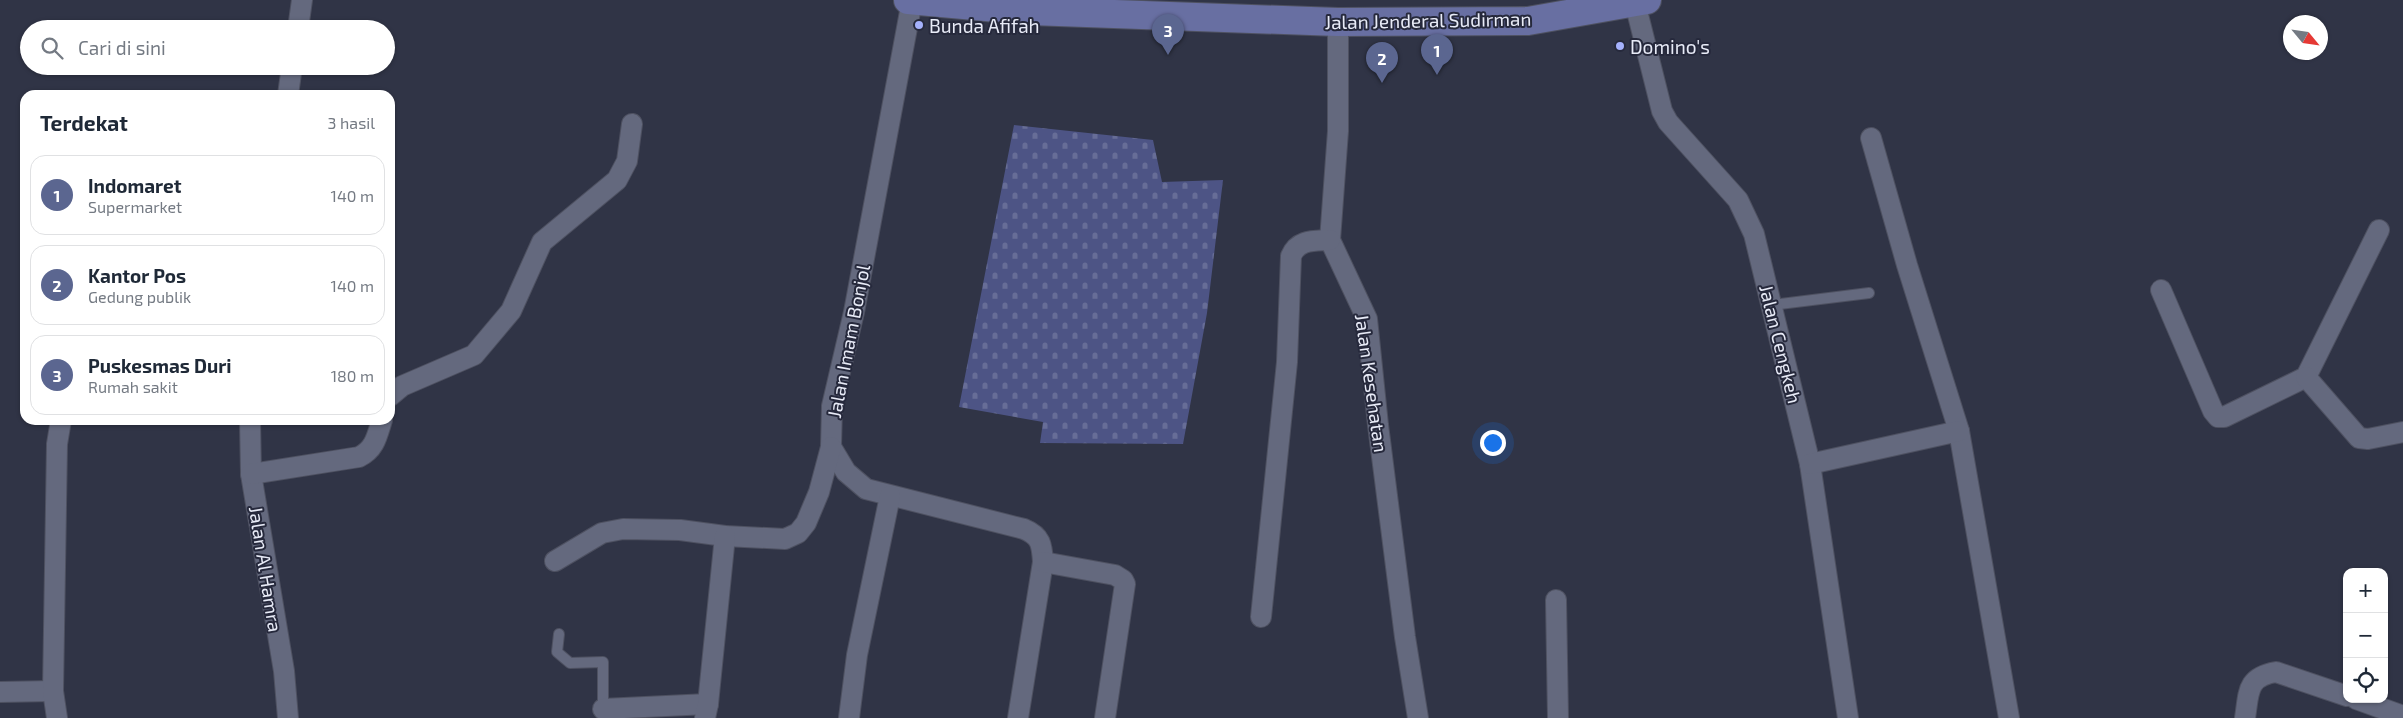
<!DOCTYPE html>
<html lang="id">
<meta charset="utf-8">
<style>
body{margin:0;font-family:"Exo 2",sans-serif;background:#f2f2f3;color:#1f2937}
.controls{position:absolute;right:15px;bottom:15px;display:grid;overflow:hidden;border-radius:10px;box-shadow:0 1px 4px #0004}
.controls button{width:45px;height:45px;display:grid;place-items:center;padding:0;border:0;border-bottom:1px solid #e0e1e3;background:#fff;color:#1f2937;font:25px sans-serif}
.compass{position:absolute;left:2283px;top:15px;width:45px;height:45px;border-radius:50%;background:#fff;box-shadow:0 1px 4px #0004;rotate:119deg}
.you{position:absolute;left:1492px;top:442px;width:18px;height:18px;margin:-12px;border:4px solid #fff;border-radius:50%;background:#1a73e8;box-shadow:0 0 0 8px #1a73e833}
.badge{display:grid;place-items:center;width:32px;height:32px;border-radius:50%;background:#5b6690;color:#fff;font-size:16px;font-weight:700}
.pin{position:absolute;translate:-50% -41px;filter:drop-shadow(0 1px 2px #0008)}
.pin::after{content:'';position:absolute;top:26px;width:18px;height:15px;background:inherit;clip-path:polygon(0 0,100% 0,50% 100%)}
.list{margin:0;padding:0;list-style:none}
h2{display:flex;justify-content:space-between;align-items:center;height:65px;margin:0;padding:0 20px;font-size:21px}
h2 small{font-size:16px;font-weight:400;color:#747a83}
.list li{display:grid;grid-template-columns:32px 1fr auto;gap:15px;align-items:center;box-sizing:border-box;height:80px;margin:0 10px 10px;padding:0 10px;border:1px solid #e0e1e3;border-radius:15px}
.list b{display:block;font-size:19px;white-space:nowrap}
.list p{margin:0;font-size:16px;white-space:nowrap;color:#747a83}
.list em{font-size:16px;font-style:normal;color:#747a83}
.icon{flex:none;width:28px;height:28px;fill:none;stroke:currentColor;stroke-width:2;stroke-linecap:round;stroke-linejoin:round}
.map{position:relative;flex:none;width:2403px;height:718px;overflow:hidden}
.search{position:absolute;background:#fff;box-shadow:0 1px 4px #0004;left:20px;top:20px;width:375px;height:55px;display:flex;align-items:center;gap:12px;box-sizing:border-box;padding:0 18px;border-radius:28px;color:#747a83;font-size:19px}
.panel{position:absolute;background:#fff;box-shadow:0 1px 4px #0004;left:20px;top:90px;width:375px;height:335px;border-radius:15px}
.map>svg:first-child{display:block}
.cemetery{fill:url(#cemetery-stones)}
.lines{fill:none;stroke-linecap:round;stroke-linejoin:round}
.lane-casing{stroke:#4e5161;stroke-width:12}
.street-casing{stroke:#4e5161;stroke-width:22}
.secondary-casing{stroke:#4e5161;stroke-width:30}
.lane{stroke:#64697e;stroke-width:10}
.street{stroke:#64697e;stroke-width:20}
.secondary{stroke:#686fa2;stroke-width:28}
.poi-dot{fill:#a5b1fc;stroke:#26293c;stroke-width:2}
.labels{text-anchor:middle;dominant-baseline:central;stroke-width:4;stroke-linejoin:round;paint-order:stroke}
.street-label{font-size:19px;fill:#e8ebf7;stroke:#26293c}
.poi-label{font-size:19px;fill:#e8ebf7;stroke:#26293c;text-anchor:start}
</style>
<div class="map">
<svg width="2403" height="718" viewBox="0 0 2403 718">
<defs>
<pattern id="cemetery-stones" width="16" height="16" patternUnits="userSpaceOnUse" patternTransform="scale(1.25)"><rect width="16" height="16" fill="#4d5485"/><path d="M2 7V4a2 2 0 0 1 4 0v3zM10 15v-3a2 2 0 0 1 4 0v3z" fill="#676d97"/></pattern>
</defs>
<rect width="100%" height="100%" fill="#303446"/>
<!-- cemetery -->
<path class="cemetery" d="M 1014,125 L 1153,140 L 1162,182 L 1223,180 L 1207,313 L 1183,444 L 1040,443 L 1043,422 L 959,407 Z"/>
<g class="lines">
<!-- lane casing -->
<g class="lane-casing">
<g id="lane">
<path d="M 1772,305 L 1869,293"/>
<path d="M 559,634 L 557,652 L 570,663 L 603,662 L 603,709"/>
</g>
</g>
<!-- street casing -->
<g class="street-casing">
<g id="street">
<path d="M 912,1 L 854,312 L 832,406 L 831,447 L 846,472 L 866,489 L 1024,529 C 1041,536 1042,545 1043,562 L 1018,718"/>
<path d="M 1635,3 L 1662,111 L 1668,122 L 1738,200 L 1754,234 L 1810,464 L 1848,718"/>
<path d="M 1338,22 L 1338,131 L 1330,240 L 1367,319 L 1378,425 L 1405,637 L 1418,718"/>
<path d="M 298,29 L 302,0"/>
<path d="M 288,95 L 292,66"/>
<path d="M 1871,138 L 1907,265 L 1959,431 L 2009,718"/>
<path d="M 2161,290 L 2213,411 L 2218,417 L 2224,417 L 2306,377 L 2379,230"/>
<path d="M 2306,377 L 2359,438 L 2368,439 L 2403,432"/>
<path d="M 390,396 L 402,386 L 474,355 L 511,311 L 542,242 L 617,180 L 627,161 L 632,124"/>
<path d="M 250,420 L 251,474 L 284,671 L 288,718"/>
<path d="M 1810,464 L 1959,431"/>
<path d="M 251,474 L 359,457 C 375,449 377,436 382,420"/>
<path d="M 555,561 L 602,533 L 623,529 L 680,530 L 725,536 L 785,539 L 798,533 L 806,523 L 819,492 L 831,447"/>
<path d="M 1043,562 L 1115,575 L 1123,580 L 1125,584 L 1105,718"/>
<path d="M 1556,600 L 1558,718"/>
<path d="M 1261,617 L 1287,362 L 1291,256 C 1298,239 1314,241 1330,240"/>
<path d="M 0,692 L 53,691"/>
<path d="M 2356,699 L 2403,716"/>
<path d="M 603,709 L 708,704"/>
<path d="M 57,718 L 53,691 L 57,444 L 61,420"/>
<path d="M 705,718 L 708,704 L 725,536"/>
<path d="M 849,718 L 857,655 L 890,496"/>
<path d="M 2245,718 C 2249,693 2246,677 2276,672 L 2347,696"/>
</g>
</g>
<!-- secondary casing -->
<g class="secondary-casing">
<path id="secondary" d="M 908,0 L 1031,11 L 1338,22 L 1528,21 L 1647,0"/>
</g>
<!-- lane -->
<use href="#lane" class="lane"/>
<!-- street -->
<use href="#street" class="street"/>
<!-- secondary -->
<use href="#secondary" class="secondary"/>
</g>
<!-- markers -->
<g class="poi-dot">
<circle cx="919" cy="25" r="5"/>
<circle cx="1620" cy="46" r="5"/>
</g>
<g class="labels">
<!-- street labels -->
<g class="street-label">
<text transform="translate(1428 20) rotate(-1)">Jalan Jenderal Sudirman</text>
<text transform="translate(848 341) rotate(-79)">Jalan Imam Bonjol</text>
<text transform="translate(1781 344) rotate(76)">Jalan Cengkeh</text>
<text transform="translate(1372 383) rotate(82)">Jalan Kesehatan</text>
<text transform="translate(266 569) rotate(81)">Jalan Al Hamra</text>
</g>
<!-- poi labels -->
<g class="poi-label">
<text x="929" y="25">Bunda Afifah</text>
<text x="1630" y="46">Domino's</text>
</g>
</g>
</svg>
<div class="controls">
<button>+</button>
<button>−</button>
<button><svg class="icon" aria-label="locate" viewBox="0 0 24 24"><circle cx="12" cy="12" r="6"/><path d="M12 2v4M12 18v4M2 12h4M18 12h4"/></svg></button>
</div>
<svg class="compass" viewBox="-18 -18 36 36"><path d="M0-13l5 13h-10z" fill="#e53935"/><path d="M0 13l5-13h-10z" fill="#747a83"/></svg>
<div class="you"></div>
<div class="pin badge" style="left:1437px;top:75px">1</div>
<div class="pin badge" style="left:1382px;top:83px">2</div>
<div class="pin badge" style="left:1168px;top:55px">3</div>
<div class="search"><svg class="icon" aria-label="search" viewBox="0 0 24 24"><circle cx="10" cy="10" r="6"/><path d="M15 15l6 6"/></svg>Cari di sini</div>
<section class="panel">
<h2>Terdekat<small>3 hasil</small></h2>
<ul class="list">
<li><span class="badge">1</span><div><b>Indomaret</b><p>Supermarket</p></div><em>140 m</em></li>
<li><span class="badge">2</span><div><b>Kantor Pos</b><p>Gedung publik</p></div><em>140 m</em></li>
<li><span class="badge">3</span><div><b>Puskesmas Duri</b><p>Rumah sakit</p></div><em>180 m</em></li>
</ul>
</section>
</div>
